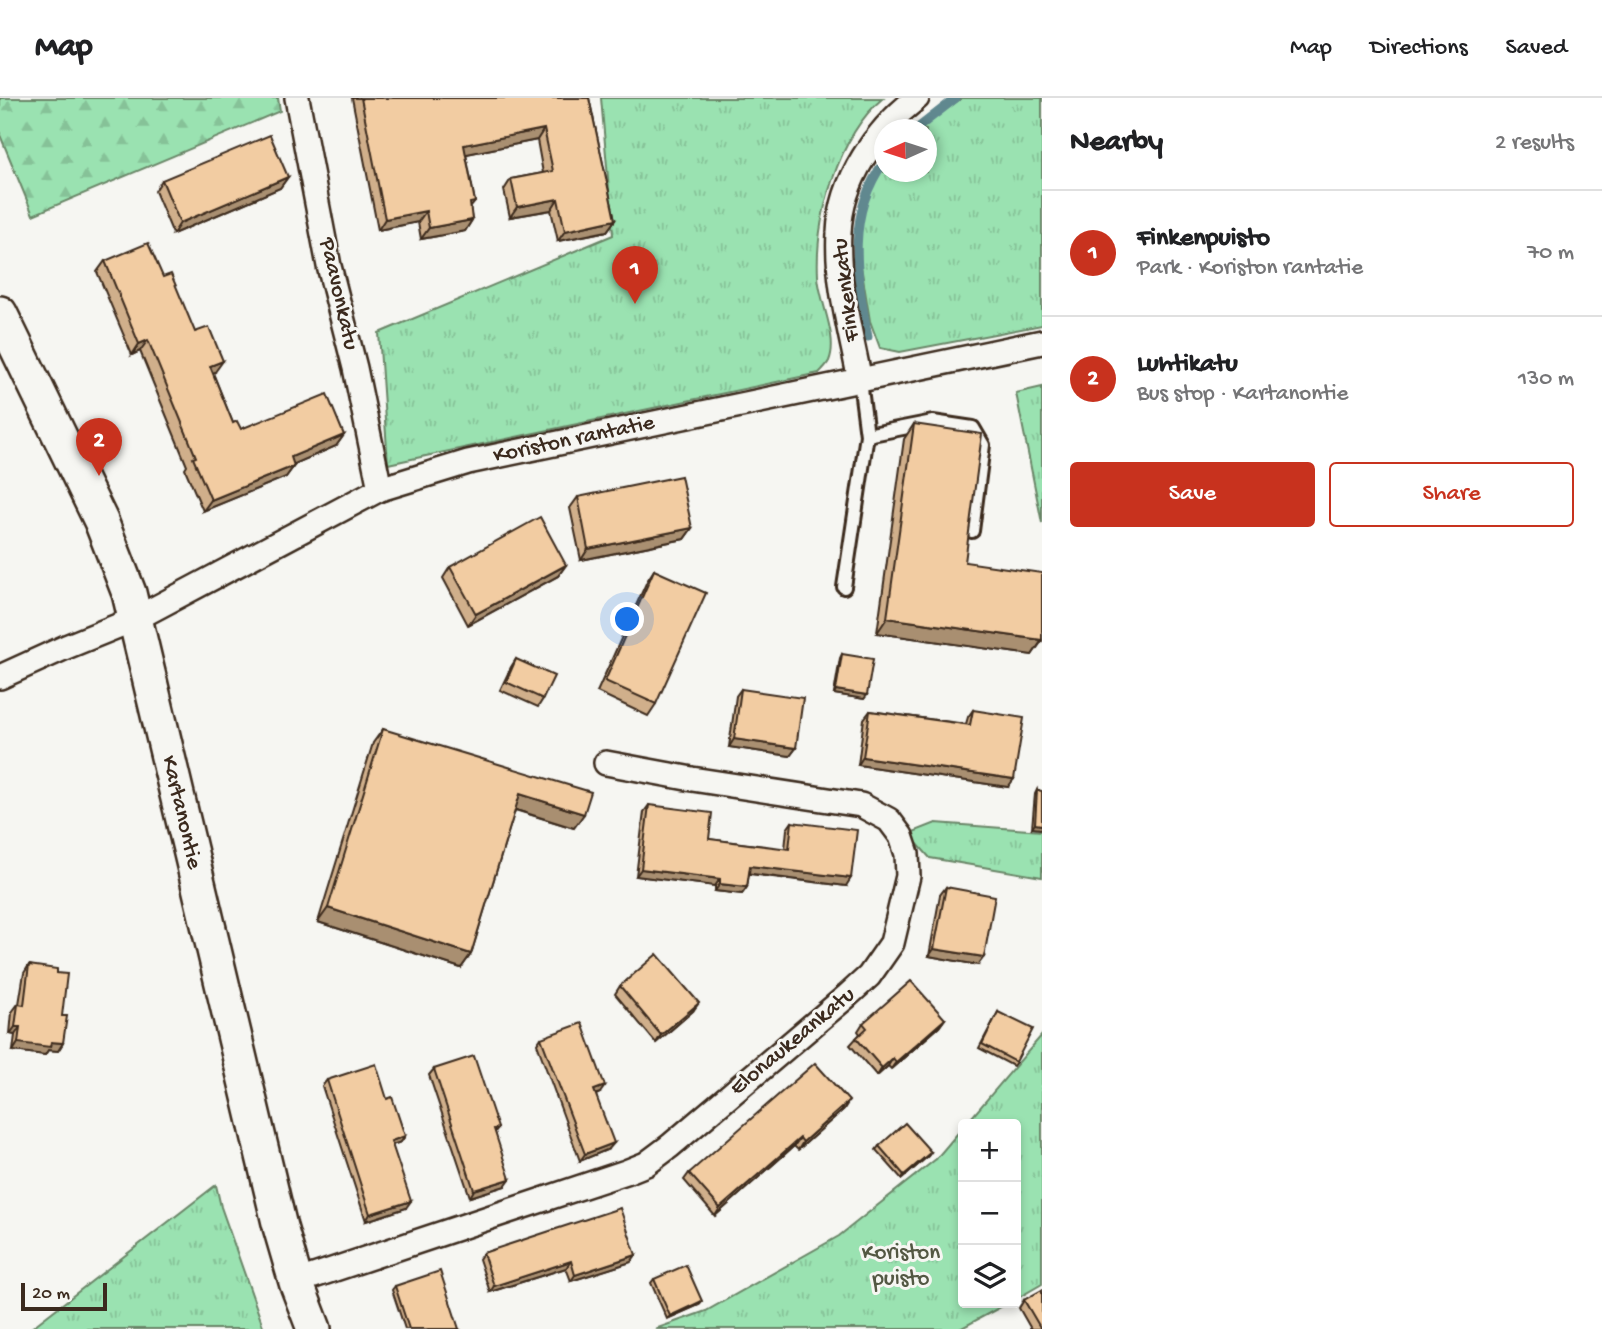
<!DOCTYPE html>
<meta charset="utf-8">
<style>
body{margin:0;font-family:"Gochi Hand",sans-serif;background:#f2f2f2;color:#202124}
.controls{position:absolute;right:21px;bottom:21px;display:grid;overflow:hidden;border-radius:7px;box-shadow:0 4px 10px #0003}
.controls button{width:63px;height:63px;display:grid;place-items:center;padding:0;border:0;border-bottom:2px solid #e0e0e0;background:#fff;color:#202124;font:35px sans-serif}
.compass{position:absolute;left:874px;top:21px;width:63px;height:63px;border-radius:50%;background:#fff;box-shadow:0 4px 10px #0003;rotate:267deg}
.scale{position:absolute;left:21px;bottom:18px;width:86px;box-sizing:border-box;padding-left:7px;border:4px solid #3b2a1e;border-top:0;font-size:19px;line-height:24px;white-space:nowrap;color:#3b2a1e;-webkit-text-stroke:5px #f6f6f2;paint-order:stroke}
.you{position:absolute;left:628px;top:522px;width:24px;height:24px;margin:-18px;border:5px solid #fff;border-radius:50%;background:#1a73e8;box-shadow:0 0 0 10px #1a73e833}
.badge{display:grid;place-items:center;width:46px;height:46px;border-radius:50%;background:#c8321e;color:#fff;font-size:23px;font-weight:700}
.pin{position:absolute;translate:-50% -58px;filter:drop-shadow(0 2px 4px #0008)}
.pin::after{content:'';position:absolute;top:37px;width:24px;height:21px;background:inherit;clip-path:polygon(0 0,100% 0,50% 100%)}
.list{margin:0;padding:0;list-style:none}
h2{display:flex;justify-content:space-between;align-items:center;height:91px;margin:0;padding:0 28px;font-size:30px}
h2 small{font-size:23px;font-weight:400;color:#757577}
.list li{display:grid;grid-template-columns:46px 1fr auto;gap:21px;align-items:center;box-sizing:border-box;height:126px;padding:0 28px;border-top:2px solid #e0e0e0}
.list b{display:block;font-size:26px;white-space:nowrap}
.list p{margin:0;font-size:23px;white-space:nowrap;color:#757577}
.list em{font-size:23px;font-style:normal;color:#757577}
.actions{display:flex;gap:14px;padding:21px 28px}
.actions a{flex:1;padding:16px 0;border:2px solid #c8321e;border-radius:7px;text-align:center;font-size:24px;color:#c8321e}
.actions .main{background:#c8321e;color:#fff}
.icon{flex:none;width:38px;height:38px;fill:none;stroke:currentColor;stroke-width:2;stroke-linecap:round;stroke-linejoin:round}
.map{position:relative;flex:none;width:1042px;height:1231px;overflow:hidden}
header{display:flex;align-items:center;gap:42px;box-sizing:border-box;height:98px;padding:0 35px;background:#fff;border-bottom:2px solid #e0e0e0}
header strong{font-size:33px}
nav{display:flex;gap:38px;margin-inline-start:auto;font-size:24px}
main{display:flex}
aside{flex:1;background:#fff}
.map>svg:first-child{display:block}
.forest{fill:url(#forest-firs);stroke:#6a8668;stroke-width:2}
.park{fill:url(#park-tufts);stroke:#6a8668;stroke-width:2}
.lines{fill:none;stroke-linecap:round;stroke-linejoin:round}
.stream{stroke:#61888f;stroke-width:9}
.lane-casing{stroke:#3b2a1e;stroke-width:18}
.street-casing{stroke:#3b2a1e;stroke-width:28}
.secondary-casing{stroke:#3b2a1e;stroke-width:38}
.lane{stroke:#f6f6f2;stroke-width:12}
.street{stroke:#f6f6f2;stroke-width:23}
.secondary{stroke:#f6f6f2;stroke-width:33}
.wall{fill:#d0af8b;stroke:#3b2a1e;stroke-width:2}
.shaded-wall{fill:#a98f71;stroke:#3b2a1e;stroke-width:2}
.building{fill:#f2cca2;stroke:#3b2a1e;stroke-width:2}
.labels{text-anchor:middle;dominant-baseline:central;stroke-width:6;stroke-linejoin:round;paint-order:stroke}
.street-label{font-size:23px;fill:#3b2a1e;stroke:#f6f6f2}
.park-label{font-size:23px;fill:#535843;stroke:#f6f6f2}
</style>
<header>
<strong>Map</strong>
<nav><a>Map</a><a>Directions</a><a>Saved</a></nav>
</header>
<main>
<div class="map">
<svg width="1042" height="1231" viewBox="0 0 1042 1231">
<defs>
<pattern id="forest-firs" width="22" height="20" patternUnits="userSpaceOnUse" patternTransform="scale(1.75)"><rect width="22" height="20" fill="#9ae2b1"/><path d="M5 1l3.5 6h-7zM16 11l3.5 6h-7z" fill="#86c298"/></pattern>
<pattern id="park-tufts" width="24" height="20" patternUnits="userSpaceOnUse" patternTransform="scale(1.75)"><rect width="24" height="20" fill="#9ae2b1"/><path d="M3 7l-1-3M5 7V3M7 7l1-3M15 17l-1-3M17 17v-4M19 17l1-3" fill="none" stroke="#86c298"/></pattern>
</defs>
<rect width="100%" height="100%" fill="#f6f6f2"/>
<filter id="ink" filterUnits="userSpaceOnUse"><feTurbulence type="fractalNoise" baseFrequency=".0143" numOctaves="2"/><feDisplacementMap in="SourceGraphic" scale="14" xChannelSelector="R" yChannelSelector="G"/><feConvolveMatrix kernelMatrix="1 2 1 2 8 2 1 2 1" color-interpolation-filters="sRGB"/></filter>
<g filter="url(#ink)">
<!-- forest -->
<path class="forest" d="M 0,0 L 278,0 L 280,13 L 33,117 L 0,37 Z"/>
<!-- park -->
<g class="park">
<path d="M 601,0 L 883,0 C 838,38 815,120 818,178 C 819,203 839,239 829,263 C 827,267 822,272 819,275 L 388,366 L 379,235 L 613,137 Z"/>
<path d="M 962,0 L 1042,0 L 1042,227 L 900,254 L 880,250 L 870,223 L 860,162 L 858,117 L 884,67 L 884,74 L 926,74 L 926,32 L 919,31 Z"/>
<path d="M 1042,289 L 1042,425 L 1016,295 Z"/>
<path d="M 936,725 L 1042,733 L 1042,779 L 930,760 L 915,743 L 913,734 Z"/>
<path d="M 1042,937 L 1042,1186 L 1016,1201 L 1016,1026 L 966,1026 Z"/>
<path d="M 963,1029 L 963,1205 L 1008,1205 L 960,1231 L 655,1231 L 706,1213 L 839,1138 L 936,1061 Z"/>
<path d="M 216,1087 L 221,1109 L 264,1231 L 30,1231 Z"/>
</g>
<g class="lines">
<!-- stream -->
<g class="stream">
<path d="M 915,32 L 956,0"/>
<path d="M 868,239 C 857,177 845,118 884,64"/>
</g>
<!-- lane casing -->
<g class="lane-casing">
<g id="lane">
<path d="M 867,337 L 933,324 L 973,330 L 983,347 L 972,433"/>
<path d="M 844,489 L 867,337 L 860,283"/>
</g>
</g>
<!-- street casing -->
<g class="street-casing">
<g id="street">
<path d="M 297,0 L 329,168 L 355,270 L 380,391"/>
<path d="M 860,283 C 851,235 836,184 839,135 C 841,81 876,32 917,0"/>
<path d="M 0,579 L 66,549 L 135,521 L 380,391 L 468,364 L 1042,244"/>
<path d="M 296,1184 L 626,1074 L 646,1066 L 670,1048 L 847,898 L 869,878 L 892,845 L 908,778 L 907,756 L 901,738 L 889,722 L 861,707 L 692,681 L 606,665"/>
</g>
</g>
<!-- secondary casing -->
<g class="secondary-casing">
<g id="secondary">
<path id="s1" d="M 0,215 L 101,423 L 129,495 L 280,1129 L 296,1184 L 314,1231"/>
</g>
</g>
<!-- lane -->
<use href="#lane" class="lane"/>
<!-- street -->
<use href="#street" class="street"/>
<!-- secondary -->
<use href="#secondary" class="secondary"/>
</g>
<!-- wall -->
<g class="wall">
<path d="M 352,0 L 589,0 L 615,122 L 607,133 L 558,143 L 551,112 L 510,119 L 504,92 L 511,81 L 543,75 L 537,42 L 466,56 L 475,104 L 470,110 L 472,122 L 465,133 L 421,141 L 418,124 L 378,132 Z"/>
<path d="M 288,79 L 280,90 L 173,136 L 155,93 L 162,82 Z"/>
<path d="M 105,163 L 163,179 L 195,234 L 215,274 L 213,275 L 233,325 L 241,331 L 344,337 L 336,348 L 294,366 L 294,368 L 286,379 L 203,413 L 185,371 L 187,368 L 140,253 L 132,257 L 97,174 Z"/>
<path d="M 914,326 L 965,464 L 1042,543 L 1032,557 L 877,535 L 904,341 Z"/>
<path d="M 578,399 L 692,430 L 684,441 L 581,462 L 570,410 Z"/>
<path d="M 566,467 L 558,478 L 468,527 L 443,480 L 450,469 Z"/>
<path d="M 654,472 L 656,606 L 648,618 L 597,594 L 647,483 Z"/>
<path d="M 842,556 L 867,597 L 864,601 L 834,596 L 840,560 Z"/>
<path d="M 516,561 L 543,601 L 538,609 L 500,592 L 511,569 Z"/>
<path d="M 741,591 L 796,650 L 790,658 L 729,649 L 736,598 Z"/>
<path d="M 973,612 L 1008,689 L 858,667 L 864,621 L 870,613 L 966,626 L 968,619 Z"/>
<path d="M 383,631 L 574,730 L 515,712 L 471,856 L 461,870 L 318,824 L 373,645 Z"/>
<path d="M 1037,692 L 1042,731 L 1032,730 L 1035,696 Z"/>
<path d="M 649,707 L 709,741 L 785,751 L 787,731 L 792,724 L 846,788 L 749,776 L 747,789 L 742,796 L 715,793 L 715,788 L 636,778 L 644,714 Z"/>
<path d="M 946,789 L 978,867 L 929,858 L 940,797 Z"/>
<path d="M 29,867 L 57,875 L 62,918 L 63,945 L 58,953 L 48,952 L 45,957 L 13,953 L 15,937 L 10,936 L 12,914 L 18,906 L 19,906 L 24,875 Z"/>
<path d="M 620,888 L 693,913 L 656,945 L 615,896 Z"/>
<path d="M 998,914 L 1016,964 L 1013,968 L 979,950 Z"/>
<path d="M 945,921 L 939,929 L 891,971 L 888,968 L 877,978 L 850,947 L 860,936 L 858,933 L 863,925 Z"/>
<path d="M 541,940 L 600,995 L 596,997 L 609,1051 L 580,1063 L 537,946 Z"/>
<path d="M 434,971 L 498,1030 L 495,1034 L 505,1088 L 470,1099 L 429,977 Z"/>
<path d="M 327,982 L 387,1001 L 405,1038 L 401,1044 L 392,1047 L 406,1110 L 366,1123 L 322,988 Z"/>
<path d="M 844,1011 L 798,1052 L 794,1048 L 715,1118 L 684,1082 L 689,1075 Z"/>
<path d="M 879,1048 L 931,1054 L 928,1058 L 902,1081 L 876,1052 Z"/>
<path d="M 483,1155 L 631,1164 L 571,1183 L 566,1170 L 490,1194 L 479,1161 Z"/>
<path d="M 654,1181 L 699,1207 L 667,1221 L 651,1185 Z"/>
<path d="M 395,1188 L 459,1231 L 405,1231 L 392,1192 Z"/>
<path d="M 1024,1202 L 1042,1231 L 1031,1231 L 1019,1210 Z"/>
</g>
<!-- shaded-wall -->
<g class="shaded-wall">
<path d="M 544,31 L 537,42 L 457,58 L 464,47 Z"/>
<path d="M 288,79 L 280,90 L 173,136 L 180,125 Z"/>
<path d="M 558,101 L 551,112 L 510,119 L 517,109 Z"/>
<path d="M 426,113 L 418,124 L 378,132 L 385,121 Z"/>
<path d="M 472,122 L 465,133 L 421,141 L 429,130 Z"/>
<path d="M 615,122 L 607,133 L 558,143 L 565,133 Z"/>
<path d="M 148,242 L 140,253 L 132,257 L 139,246 Z"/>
<path d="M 223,263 L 215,274 L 202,279 L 210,268 Z"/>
<path d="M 344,337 L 336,348 L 283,371 L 291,359 Z"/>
<path d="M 294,368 L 286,379 L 203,413 L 211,402 Z"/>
<path d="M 692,430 L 684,441 L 581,462 L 588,451 Z"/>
<path d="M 566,467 L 558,478 L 468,527 L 476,516 Z"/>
<path d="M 887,520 L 1042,542 L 1032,557 L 877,535 Z"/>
<path d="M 836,592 L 867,597 L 864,601 L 834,596 Z"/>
<path d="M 734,641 L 796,650 L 790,658 L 729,649 Z"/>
<path d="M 863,659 L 1014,681 L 1008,689 L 858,667 Z"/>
<path d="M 520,696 L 584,716 L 574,730 L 510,710 Z"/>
<path d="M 1035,726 L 1042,727 L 1042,731 L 1032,730 Z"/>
<path d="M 750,768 L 851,780 L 846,788 L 745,775 Z"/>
<path d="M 641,771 L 720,781 L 715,788 L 636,778 Z"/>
<path d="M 720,786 L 747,789 L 742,796 L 715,793 Z"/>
<path d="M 328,810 L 471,856 L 461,870 L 318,824 Z"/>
<path d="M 934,851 L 984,859 L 978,867 L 929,858 Z"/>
<path d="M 699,905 L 693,913 L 656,945 L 661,937 Z"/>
<path d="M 945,921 L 939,929 L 891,971 L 896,964 Z"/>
<path d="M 15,929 L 20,929 L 15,937 L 10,936 Z"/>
<path d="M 51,944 L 63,945 L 58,953 L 48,952 L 45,957 L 13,953 L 18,945 Z"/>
<path d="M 893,960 L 888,968 L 877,978 L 882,970 Z"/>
<path d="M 605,988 L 600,995 L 589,999 L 594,992 Z"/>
<path d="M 849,1003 L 844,1011 L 798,1052 L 803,1044 Z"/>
<path d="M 405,1038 L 401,1044 L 386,1049 L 391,1043 Z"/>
<path d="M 800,1040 L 794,1048 L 715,1118 L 720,1110 Z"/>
<path d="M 614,1045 L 609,1051 L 580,1063 L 585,1056 Z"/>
<path d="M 931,1054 L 928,1058 L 902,1081 L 904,1077 Z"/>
<path d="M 510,1081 L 505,1088 L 470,1099 L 474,1092 Z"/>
<path d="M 411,1103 L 406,1110 L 366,1123 L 370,1116 Z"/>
<path d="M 636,1157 L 631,1164 L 571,1183 L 575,1177 Z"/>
<path d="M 571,1163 L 566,1170 L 490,1194 L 494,1188 Z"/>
<path d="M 702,1203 L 699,1207 L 667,1221 L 670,1218 Z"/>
</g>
<!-- building -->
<g class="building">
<path d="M 361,0 L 589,0 L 615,122 L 565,133 L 558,101 L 517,109 L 511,81 L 553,73 L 544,31 L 464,47 L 475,104 L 470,105 L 472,122 L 429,130 L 426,113 L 385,121 Z"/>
<path d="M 270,37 L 288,79 L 180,125 L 162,82 Z"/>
<path d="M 148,145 L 163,179 L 171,176 L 195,234 L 209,229 L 223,263 L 210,268 L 233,325 L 237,323 L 241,331 L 327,296 L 344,337 L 291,359 L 294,368 L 211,402 L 193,360 L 196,359 L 148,242 L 139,246 L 105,163 Z"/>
<path d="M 914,326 L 982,336 L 965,464 L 1042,475 L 1042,542 L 887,520 Z"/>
<path d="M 681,378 L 692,430 L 588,451 L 578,399 Z"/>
<path d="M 540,419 L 566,467 L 476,516 L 450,469 Z"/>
<path d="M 654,472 L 706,495 L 656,606 L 605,583 Z"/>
<path d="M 842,556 L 873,561 L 867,597 L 836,592 Z"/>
<path d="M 516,561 L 554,578 L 543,601 L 506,584 Z"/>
<path d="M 741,591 L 803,600 L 796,650 L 734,641 Z"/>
<path d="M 973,612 L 1024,620 L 1014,681 L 863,659 L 870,613 L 970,627 Z"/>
<path d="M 383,631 L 591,694 L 584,716 L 520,696 L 471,856 L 328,810 Z"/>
<path d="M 1037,692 L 1042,693 L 1042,727 L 1035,726 Z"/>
<path d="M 649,707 L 712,715 L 709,741 L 789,751 L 792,724 L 857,732 L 851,780 L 750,768 L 747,789 L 720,786 L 720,781 L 641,771 Z"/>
<path d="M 946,789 L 995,798 L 984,859 L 934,851 Z"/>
<path d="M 657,856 L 699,905 L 661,937 L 620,888 Z"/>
<path d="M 29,867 L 57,871 L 57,875 L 67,876 L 62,918 L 67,918 L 63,945 L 51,944 L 50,949 L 18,945 L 20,929 L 15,929 L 18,906 L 24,907 Z"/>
<path d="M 911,883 L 945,921 L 896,964 L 893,960 L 882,970 L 856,940 L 867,930 L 863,925 Z"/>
<path d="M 998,914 L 1033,931 L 1016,964 L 982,946 Z"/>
<path d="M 582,925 L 605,988 L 594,992 L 614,1045 L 585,1056 L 541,940 Z"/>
<path d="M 474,958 L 498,1030 L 494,1031 L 510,1081 L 474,1092 L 434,971 Z"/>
<path d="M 815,965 L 849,1003 L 803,1044 L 800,1040 L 720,1110 L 689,1075 Z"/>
<path d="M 376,966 L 387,1001 L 392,999 L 405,1038 L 391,1043 L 411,1103 L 370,1116 L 327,982 Z"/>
<path d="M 905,1025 L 931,1054 L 904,1077 L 879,1048 Z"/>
<path d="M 620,1110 L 636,1157 L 575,1177 L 571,1163 L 494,1188 L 483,1155 Z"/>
<path d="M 686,1167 L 702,1203 L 670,1218 L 654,1181 Z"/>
<path d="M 440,1173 L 459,1231 L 409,1231 L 395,1188 Z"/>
<path d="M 1042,1192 L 1042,1231 L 1041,1231 L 1024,1202 Z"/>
</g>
</g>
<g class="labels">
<!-- street labels -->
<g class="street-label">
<text transform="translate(847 192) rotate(-97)">Finkenkatu</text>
<text transform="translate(338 196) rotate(77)">Paavonkatu</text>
<text transform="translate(574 342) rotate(-12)">Koriston rantatie</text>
<text stroke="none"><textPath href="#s1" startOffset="534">Kartanontie</textPath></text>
<text transform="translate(793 944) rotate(-40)">Elonaukeankatu</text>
</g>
<!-- park labels -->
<g class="park-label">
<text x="901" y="1155">Koriston<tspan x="901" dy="26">puisto</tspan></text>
</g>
</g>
</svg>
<div class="controls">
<button>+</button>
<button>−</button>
<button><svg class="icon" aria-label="layers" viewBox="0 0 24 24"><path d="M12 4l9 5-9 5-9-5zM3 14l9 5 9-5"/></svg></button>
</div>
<svg class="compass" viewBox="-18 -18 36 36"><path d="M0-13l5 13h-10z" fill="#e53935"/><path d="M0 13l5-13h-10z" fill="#757577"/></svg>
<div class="scale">20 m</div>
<div class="you"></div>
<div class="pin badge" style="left:635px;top:206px">1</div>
<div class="pin badge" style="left:99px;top:378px">2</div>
</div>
<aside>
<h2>Nearby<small>2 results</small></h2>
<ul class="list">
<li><span class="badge">1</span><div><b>Finkenpuisto</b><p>Park · Koriston rantatie</p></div><em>70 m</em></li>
<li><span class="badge">2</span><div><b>Luhtikatu</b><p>Bus stop · Kartanontie</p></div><em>130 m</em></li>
</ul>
<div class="actions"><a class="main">Save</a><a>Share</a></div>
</aside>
</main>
